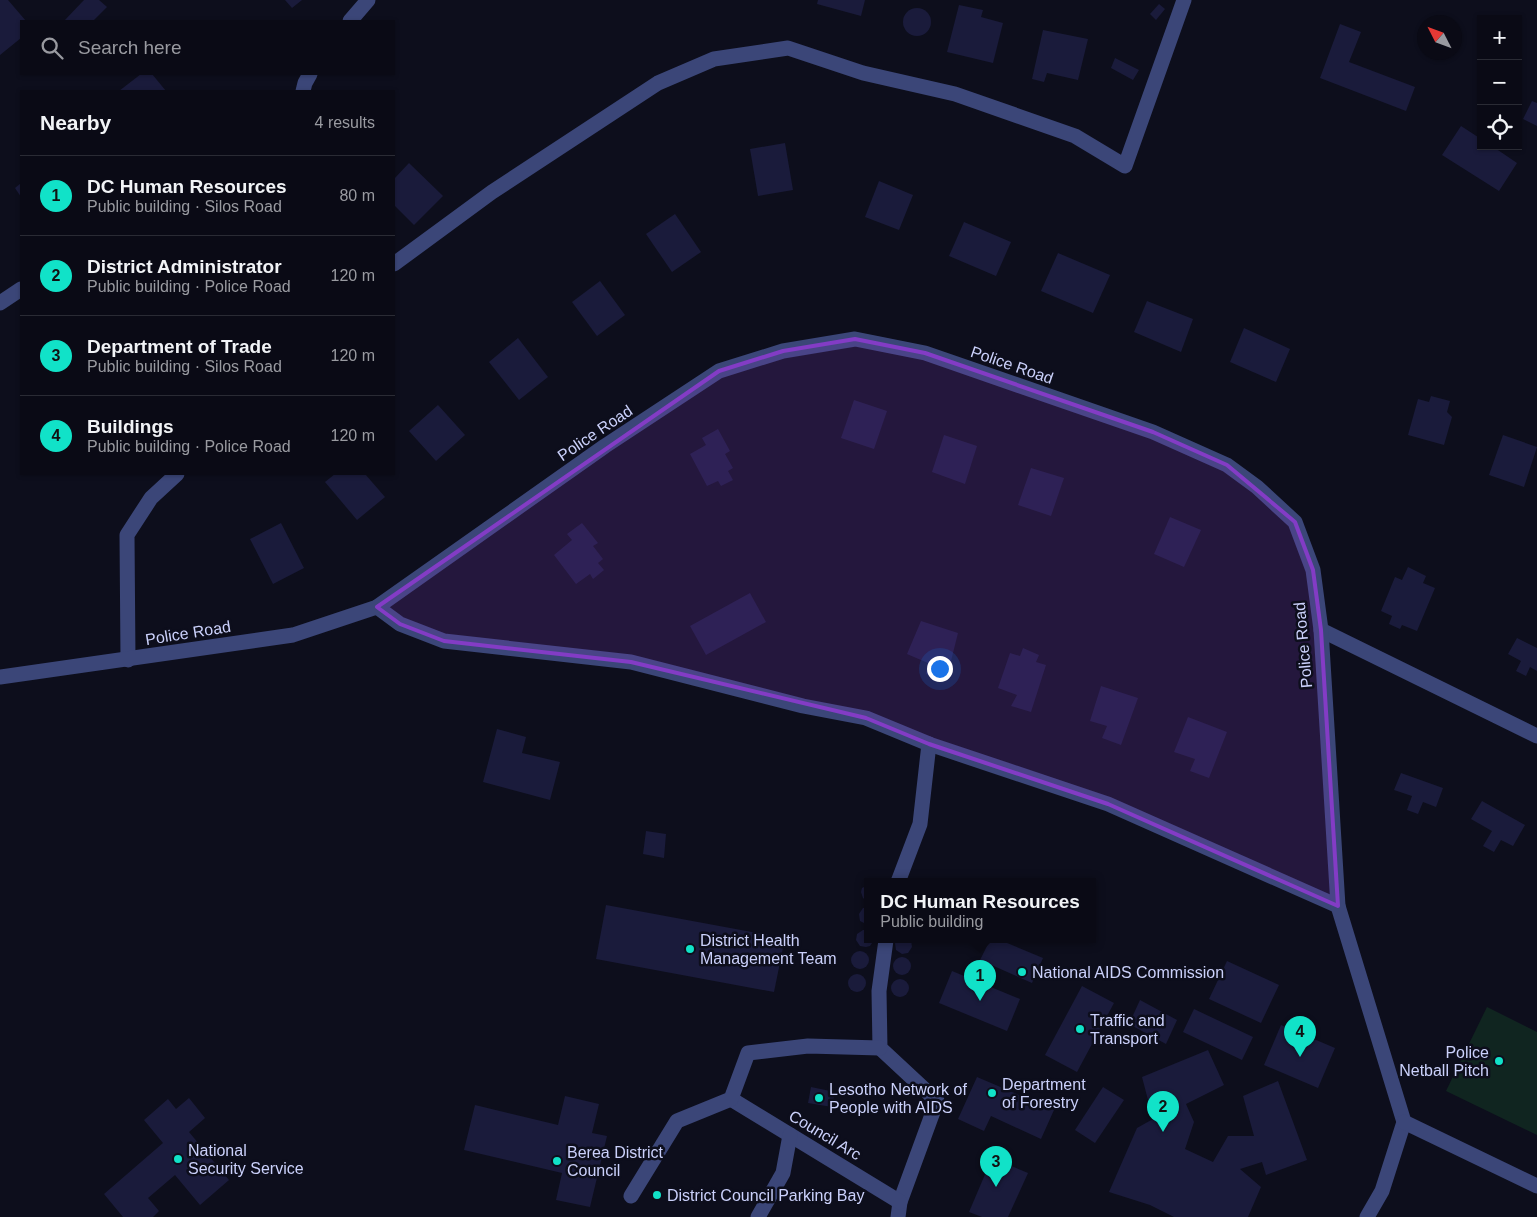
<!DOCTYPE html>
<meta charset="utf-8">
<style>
body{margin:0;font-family:Helvetica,sans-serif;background:#13131e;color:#f1f3f6}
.controls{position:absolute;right:15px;top:15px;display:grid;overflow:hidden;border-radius:0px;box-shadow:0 1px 4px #0004}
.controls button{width:45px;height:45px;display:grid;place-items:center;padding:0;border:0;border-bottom:1px solid #2a2b34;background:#0a0a15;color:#f1f3f6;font:25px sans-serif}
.compass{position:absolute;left:1417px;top:15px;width:45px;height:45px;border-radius:50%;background:#0a0a15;box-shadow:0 1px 4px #0004;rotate:312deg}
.you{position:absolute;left:939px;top:668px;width:18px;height:18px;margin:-12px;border:4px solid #fff;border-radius:50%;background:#1a73e8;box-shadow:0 0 0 8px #1a73e833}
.badge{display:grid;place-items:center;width:32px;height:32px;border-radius:50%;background:#11e2c8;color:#111;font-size:16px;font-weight:700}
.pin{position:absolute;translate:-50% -41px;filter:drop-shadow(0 1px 2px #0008)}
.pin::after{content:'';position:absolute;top:26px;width:18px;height:15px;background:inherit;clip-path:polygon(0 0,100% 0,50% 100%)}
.popup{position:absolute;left:864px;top:878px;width:232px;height:65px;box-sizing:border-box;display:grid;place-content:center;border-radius:0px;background:#0a0a15;filter:drop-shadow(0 1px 4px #0005);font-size:16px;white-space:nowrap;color:#999aa0}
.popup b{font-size:19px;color:#f1f3f6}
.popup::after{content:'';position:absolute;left:50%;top:100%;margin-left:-10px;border:10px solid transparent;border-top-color:#0a0a15}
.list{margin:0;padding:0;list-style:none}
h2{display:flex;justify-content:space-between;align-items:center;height:65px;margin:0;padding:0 20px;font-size:21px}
h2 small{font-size:16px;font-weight:400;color:#999aa0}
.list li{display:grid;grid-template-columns:32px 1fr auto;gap:15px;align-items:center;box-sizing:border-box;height:80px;padding:0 20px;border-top:1px solid #2a2b34}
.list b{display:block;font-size:19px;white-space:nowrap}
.list p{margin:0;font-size:16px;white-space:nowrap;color:#999aa0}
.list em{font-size:16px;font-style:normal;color:#999aa0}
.icon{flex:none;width:28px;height:28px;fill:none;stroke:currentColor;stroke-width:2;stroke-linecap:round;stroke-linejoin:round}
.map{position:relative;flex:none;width:1537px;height:1217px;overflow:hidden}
.search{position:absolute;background:#0a0a15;box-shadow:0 1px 4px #0004;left:20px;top:20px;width:375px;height:55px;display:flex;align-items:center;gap:12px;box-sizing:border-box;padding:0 18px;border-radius:0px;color:#999aa0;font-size:19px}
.panel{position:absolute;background:#0a0a15;box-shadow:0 1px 4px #0004;left:20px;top:90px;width:375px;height:385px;border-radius:0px}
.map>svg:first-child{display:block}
.green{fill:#102520}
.building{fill:#1a1b3b}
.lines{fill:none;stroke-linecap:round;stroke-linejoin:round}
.minor{stroke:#3b4678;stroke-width:15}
.marked{fill:#833cc5;fill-opacity:0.2;stroke:#833cc5;stroke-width:4;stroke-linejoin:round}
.poi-dot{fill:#11e2c8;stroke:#0d0e1c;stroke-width:2}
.labels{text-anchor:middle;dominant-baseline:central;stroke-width:5;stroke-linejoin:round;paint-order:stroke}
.street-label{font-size:16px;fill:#cbd1fb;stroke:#0d0e1c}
.poi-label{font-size:16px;fill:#cbd1fb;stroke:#0d0e1c;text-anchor:start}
</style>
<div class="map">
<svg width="1537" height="1217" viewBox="0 0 1537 1217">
<rect width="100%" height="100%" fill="#0d0e1c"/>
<!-- green -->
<path class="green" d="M 1487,1007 L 1537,1032 L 1537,1135 L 1446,1091 Z"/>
<!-- building -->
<g class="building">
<path d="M 0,0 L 8,0 L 26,21 L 21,21 L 21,38 L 0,55 Z"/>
<path d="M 84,0 L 99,0 L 107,7 L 93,21 L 64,21 Z"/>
<path d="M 285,0 L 302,0 L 292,8 Z"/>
<path d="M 818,0 L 865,0 L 861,16 L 817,4 Z"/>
<path d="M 1159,4 L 1165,9 L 1156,20 L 1150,14 Z"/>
<path d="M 959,5 L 983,10 L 981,17 L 1003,23 L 993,63 L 947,52 Z"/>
<circle cx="917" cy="22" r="14"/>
<path d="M 1340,24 L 1361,32 L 1349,62 L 1415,87 L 1406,111 L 1320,78 Z"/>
<path d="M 1043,30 L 1088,39 L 1078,80 L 1047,73 L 1044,82 L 1032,79 Z"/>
<path d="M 1115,58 L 1139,70 L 1133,80 L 1111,68 Z"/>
<path d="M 141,74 L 152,74 L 166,91 L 119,91 Z"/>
<path d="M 1532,101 L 1537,103 L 1537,126 L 1523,119 Z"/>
<path d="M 1461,126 L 1481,139 L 1481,146 L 1492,146 L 1517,163 L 1499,191 L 1442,155 Z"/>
<path d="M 785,143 L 793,190 L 758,196 L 750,149 Z"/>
<path d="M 409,163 L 443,196 L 414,225 L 394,205 L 394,179 Z"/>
<path d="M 879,181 L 913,195 L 899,230 L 865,217 Z"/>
<path d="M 21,183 L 21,197 L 15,188 Z"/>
<path d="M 675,214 L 701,252 L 672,272 L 646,234 Z"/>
<path d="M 964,222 L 1011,242 L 996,276 L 949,256 Z"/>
<path d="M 1058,253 L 1110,275 L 1093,313 L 1041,291 Z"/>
<path d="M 600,281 L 625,315 L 597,336 L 572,302 Z"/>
<path d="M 1147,301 L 1193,319 L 1181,352 L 1134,332 Z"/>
<path d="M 1244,328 L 1290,349 L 1276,382 L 1230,362 Z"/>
<path d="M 518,338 L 548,377 L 519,400 L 489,362 Z"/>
<path d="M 1431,396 L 1450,401 L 1447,412 L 1452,417 L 1444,445 L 1408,435 L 1418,399 L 1429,402 Z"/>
<path d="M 854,400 L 887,411 L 874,449 L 841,438 Z"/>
<path d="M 438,405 L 465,435 L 436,461 L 409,431 Z"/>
<path d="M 718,429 L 730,451 L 725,454 L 733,468 L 728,471 L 733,480 L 721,486 L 718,481 L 707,486 L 690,454 L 706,445 L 702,438 Z"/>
<path d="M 944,435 L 977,446 L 965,484 L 932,472 Z"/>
<path d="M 1503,435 L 1537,447 L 1524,487 L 1489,475 Z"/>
<path d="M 1031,468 L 1064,478 L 1051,516 L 1018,505 Z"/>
<path d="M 335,474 L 365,474 L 385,497 L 357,520 L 325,482 Z"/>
<path d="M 1170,517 L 1201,530 L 1184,567 L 1154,554 Z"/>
<path d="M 281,523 L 304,568 L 273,584 L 250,539 Z"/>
<path d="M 582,523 L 598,543 L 593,546 L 603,559 L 598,563 L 604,570 L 593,579 L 590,574 L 576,584 L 554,555 L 572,540 L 567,534 Z"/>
<path d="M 1408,567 L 1426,576 L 1423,583 L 1435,588 L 1417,631 L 1402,625 L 1400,629 L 1389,624 L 1392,616 L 1381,611 L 1395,577 L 1402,580 Z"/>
<path d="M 750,593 L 766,622 L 706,655 L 690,626 Z"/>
<path d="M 921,621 L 958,633 L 946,681 L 926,674 L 928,663 L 907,654 Z"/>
<path d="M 1517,638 L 1537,648 L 1537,671 L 1530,667 L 1526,676 L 1516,671 L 1521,661 L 1508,654 Z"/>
<path d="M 1023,648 L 1039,655 L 1036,662 L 1046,665 L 1031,712 L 1011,706 L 1017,695 L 998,688 L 1010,653 L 1020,656 Z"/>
<path d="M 1101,686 L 1138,698 L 1121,745 L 1102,738 L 1107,726 L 1090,721 Z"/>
<path d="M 1188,717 L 1227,732 L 1209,778 L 1190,771 L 1195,759 L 1174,752 Z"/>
<path d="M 497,729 L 526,737 L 522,753 L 560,762 L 550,800 L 483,782 Z"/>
<path d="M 1401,773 L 1443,788 L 1436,807 L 1423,802 L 1418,814 L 1407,810 L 1412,796 L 1394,790 Z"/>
<path d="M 1482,801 L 1525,825 L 1513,846 L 1501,840 L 1494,852 L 1483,846 L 1492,831 L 1471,819 Z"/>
<path d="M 646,831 L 666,834 L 664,858 L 643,854 Z"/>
<path d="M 868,885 L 868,902 L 863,898 L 861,892 L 862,888 Z"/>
<path d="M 606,905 L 785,938 L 774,992 L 596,959 Z"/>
<path d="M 868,907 L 868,924 L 866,924 L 860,921 L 859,914 L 863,908 Z"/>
<path d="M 863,930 L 868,930 L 868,940 L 874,940 L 870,946 L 866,947 L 860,946 L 856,940 L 857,934 Z"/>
<path d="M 897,940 L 911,940 L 912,947 L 908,953 L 902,954 L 896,950 L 895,943 Z"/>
<path d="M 990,940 L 1000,940 L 1043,958 L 1032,983 L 980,960 Z"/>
<circle cx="860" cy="960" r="9"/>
<circle cx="902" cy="966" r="9"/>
<path d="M 1227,961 L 1279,985 L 1261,1023 L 1209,999 Z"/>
<path d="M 952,971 L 1020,999 L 1007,1031 L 939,1003 Z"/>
<circle cx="857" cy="983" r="9"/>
<circle cx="900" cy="988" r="9"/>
<path d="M 1082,986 L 1114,1003 L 1077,1072 L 1045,1055 Z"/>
<path d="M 1140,1000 L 1177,1020 L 1166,1044 L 1129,1024 Z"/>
<path d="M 1194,1009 L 1253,1037 L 1242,1060 L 1183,1032 Z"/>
<path d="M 1281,1025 L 1335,1048 L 1318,1088 L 1264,1065 Z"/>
<path d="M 1208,1050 L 1224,1085 L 1186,1104 L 1194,1122 L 1185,1149 L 1213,1162 L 1228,1136 L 1254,1136 L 1243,1096 L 1278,1081 L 1307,1160 L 1266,1175 L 1262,1162 L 1240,1169 L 1261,1187 L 1248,1217 L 1174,1217 L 1150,1205 L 1109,1192 L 1137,1128 L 1153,1119 L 1142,1077 Z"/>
<path d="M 977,1077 L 1054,1110 L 1041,1139 L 991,1116 L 984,1131 L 958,1119 Z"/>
<path d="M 811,1087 L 835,1092 L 832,1107 L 808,1103 Z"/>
<path d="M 1103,1087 L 1124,1100 L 1095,1143 L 1075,1130 Z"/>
<path d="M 565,1096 L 599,1104 L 592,1133 L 607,1136 L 590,1207 L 556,1200 L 562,1173 L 464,1150 L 475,1105 L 558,1125 Z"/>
<path d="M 189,1098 L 205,1118 L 189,1132 L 229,1180 L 200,1205 L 175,1175 L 148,1198 L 159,1211 L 153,1217 L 123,1217 L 104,1194 L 163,1143 L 144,1120 L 168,1099 L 176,1109 Z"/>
<path d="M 992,1158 L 1028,1173 L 1008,1217 L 982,1217 L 969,1212 Z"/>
</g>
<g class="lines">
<!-- minor -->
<g class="minor">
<path d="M 350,21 L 368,0"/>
<path d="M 303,91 L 305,83 L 310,74"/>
<path d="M 394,264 L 492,192 L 658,83 L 714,59 L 788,48 L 863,73 L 955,94 L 1075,136 L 1125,166 L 1184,0"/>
<path d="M 0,303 L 21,289"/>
<path d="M 377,607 L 400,624 L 444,641 L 631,662 L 803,706 L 866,718 L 929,744 L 1108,804 L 1338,906"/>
<path d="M 1321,630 L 1537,736"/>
<path d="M 128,660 L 127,535 L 151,498 L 177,474"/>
<path d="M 0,677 L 293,635 L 377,607 L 605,446 L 719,371 L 783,351 L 855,339 L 925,353 L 1153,432 L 1227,465 L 1257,487 L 1295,522 L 1313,570 L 1321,630 L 1338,906 L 1404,1122 L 1382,1191 L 1367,1217"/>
<path d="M 898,882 L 920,824 L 929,744"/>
<path d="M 886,940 L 879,991 L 880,1048 L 937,1101 L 900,1202 L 898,1217"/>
<path d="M 731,1099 L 900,1202"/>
<path d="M 1404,1122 L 1537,1186"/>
<path d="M 631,1196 L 677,1121 L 731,1099 L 748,1053 L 808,1046 L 880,1048"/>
<path d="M 758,1217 L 783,1173 L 790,1135"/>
</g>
</g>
<!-- marked area -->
<path class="marked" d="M 855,339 L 925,353 L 1153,432 L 1227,465 L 1295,522 L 1313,570 L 1321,630 L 1338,906 L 1108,804 L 929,744 L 866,718 L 631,662 L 444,641 L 400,624 L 377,607 L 719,371 L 783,351 Z"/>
<!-- markers -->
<g class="poi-dot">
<circle cx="690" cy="949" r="5"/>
<circle cx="1022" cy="972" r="5"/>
<circle cx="1080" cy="1029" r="5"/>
<circle cx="1499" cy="1061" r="5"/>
<circle cx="992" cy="1093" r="5"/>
<circle cx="819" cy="1098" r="5"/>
<circle cx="178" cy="1159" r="5"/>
<circle cx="557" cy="1161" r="5"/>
<circle cx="657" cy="1195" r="5"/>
</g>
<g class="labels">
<!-- street labels -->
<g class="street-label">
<text transform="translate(1012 365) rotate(19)">Police Road</text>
<text transform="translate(595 433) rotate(-34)">Police Road</text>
<text transform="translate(188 633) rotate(-9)">Police Road</text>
<text transform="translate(1303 645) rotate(-95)">Police Road</text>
<text transform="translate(825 1135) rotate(31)">Council Arc</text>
</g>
<!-- poi labels -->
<g class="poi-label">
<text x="700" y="940">District Health<tspan x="700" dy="18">Management Team</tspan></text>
<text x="1032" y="972">National AIDS Commission</text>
<text x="1090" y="1020">Traffic and<tspan x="1090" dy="18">Transport</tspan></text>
<text x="1489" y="1052" text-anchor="end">Police<tspan x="1489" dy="18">Netball Pitch</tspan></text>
<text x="1002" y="1084">Department<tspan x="1002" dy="18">of Forestry</tspan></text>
<text x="829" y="1089">Lesotho Network of<tspan x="829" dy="18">People with AIDS</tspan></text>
<text x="188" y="1150">National<tspan x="188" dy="18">Security Service</tspan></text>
<text x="567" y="1152">Berea District<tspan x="567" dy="18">Council</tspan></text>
<text x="667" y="1195">District Council Parking Bay</text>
</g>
</g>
</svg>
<div class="controls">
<button>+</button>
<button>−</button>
<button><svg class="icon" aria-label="locate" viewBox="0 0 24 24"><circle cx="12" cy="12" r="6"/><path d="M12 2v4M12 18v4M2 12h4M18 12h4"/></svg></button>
</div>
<svg class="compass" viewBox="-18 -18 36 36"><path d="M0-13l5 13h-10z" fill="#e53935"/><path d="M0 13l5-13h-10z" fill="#999aa0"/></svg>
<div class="you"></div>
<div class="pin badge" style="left:980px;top:1001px">1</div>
<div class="popup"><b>DC Human Resources</b>Public building</div>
<div class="pin badge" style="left:1163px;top:1132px">2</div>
<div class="pin badge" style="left:996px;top:1187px">3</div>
<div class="pin badge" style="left:1300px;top:1057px">4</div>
<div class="search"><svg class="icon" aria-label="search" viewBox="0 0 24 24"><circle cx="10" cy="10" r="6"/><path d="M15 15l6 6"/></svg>Search here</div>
<section class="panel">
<h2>Nearby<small>4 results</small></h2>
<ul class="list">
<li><span class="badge">1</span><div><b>DC Human Resources</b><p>Public building · Silos Road</p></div><em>80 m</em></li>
<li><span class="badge">2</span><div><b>District Administrator</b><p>Public building · Police Road</p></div><em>120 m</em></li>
<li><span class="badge">3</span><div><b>Department of Trade</b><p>Public building · Silos Road</p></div><em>120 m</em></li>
<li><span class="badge">4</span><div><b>Buildings</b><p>Public building · Police Road</p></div><em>120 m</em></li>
</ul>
</section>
</div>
